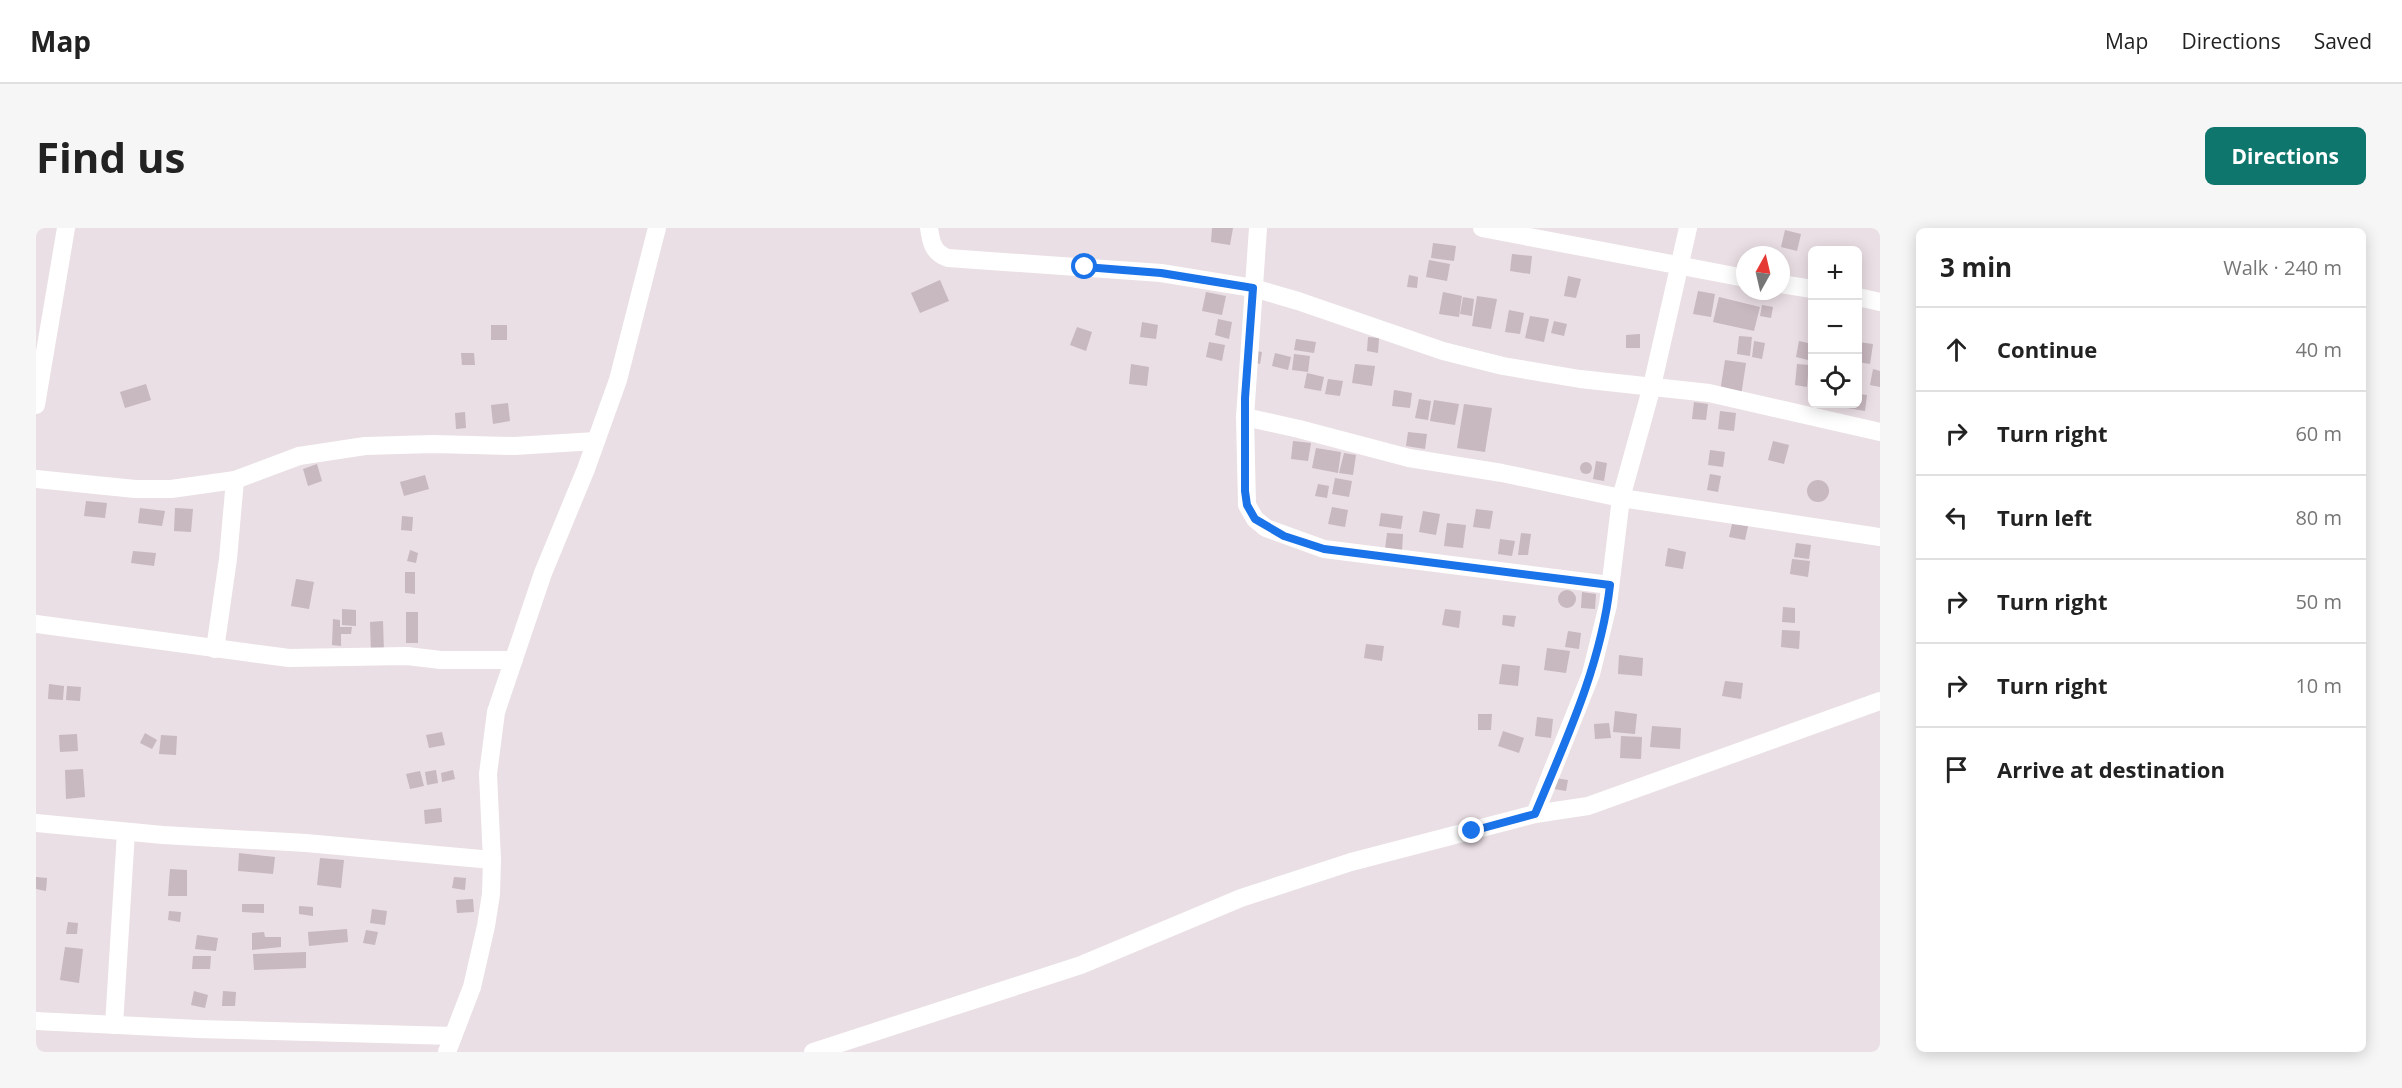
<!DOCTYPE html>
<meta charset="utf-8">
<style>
body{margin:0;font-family:"Open Sans",sans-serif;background:#f6f6f6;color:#222}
.controls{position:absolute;right:18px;top:18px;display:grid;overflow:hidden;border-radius:9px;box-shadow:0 3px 15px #0003}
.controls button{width:54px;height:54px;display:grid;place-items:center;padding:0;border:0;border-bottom:2px solid #e0e0e0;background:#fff;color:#222;font:30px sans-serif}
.compass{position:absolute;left:1700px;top:18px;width:54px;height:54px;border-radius:50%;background:#fff;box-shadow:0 3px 15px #0003;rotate:8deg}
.stop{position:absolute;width:18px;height:18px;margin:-14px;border:4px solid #1a73e8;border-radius:50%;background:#fff}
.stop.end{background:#1a73e8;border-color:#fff;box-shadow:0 2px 6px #0008}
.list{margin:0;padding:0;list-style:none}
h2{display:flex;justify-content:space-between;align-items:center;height:78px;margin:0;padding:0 24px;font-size:26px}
h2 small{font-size:20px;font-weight:400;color:#767676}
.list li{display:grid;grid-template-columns:39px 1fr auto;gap:18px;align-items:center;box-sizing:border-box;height:84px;padding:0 24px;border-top:2px solid #e0e0e0}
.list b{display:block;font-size:22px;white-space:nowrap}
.list em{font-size:20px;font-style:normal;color:#767676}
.icon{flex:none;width:33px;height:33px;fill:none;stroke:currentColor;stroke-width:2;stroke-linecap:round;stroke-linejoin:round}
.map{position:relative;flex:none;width:1844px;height:824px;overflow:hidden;border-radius:9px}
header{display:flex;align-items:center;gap:36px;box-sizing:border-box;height:84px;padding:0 30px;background:#fff;border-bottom:2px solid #e0e0e0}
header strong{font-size:28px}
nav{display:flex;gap:33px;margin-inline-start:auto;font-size:21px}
.intro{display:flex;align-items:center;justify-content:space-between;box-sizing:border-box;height:144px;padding:0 36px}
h1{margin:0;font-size:42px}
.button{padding:15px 27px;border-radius:9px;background:#0f766e;color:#fff;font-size:21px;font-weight:700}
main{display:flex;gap:36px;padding:0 36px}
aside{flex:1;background:#fff;border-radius:9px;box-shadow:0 3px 15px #0003}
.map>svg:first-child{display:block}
.building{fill:#c8b8bf}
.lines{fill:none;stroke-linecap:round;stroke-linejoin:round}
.minor{stroke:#fff;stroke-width:18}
.route{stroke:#1a73e8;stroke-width:8}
</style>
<header>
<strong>Map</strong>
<nav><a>Map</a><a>Directions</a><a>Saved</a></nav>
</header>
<div class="intro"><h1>Find us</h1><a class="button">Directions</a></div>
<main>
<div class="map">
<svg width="1844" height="824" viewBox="0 0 1844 824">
<rect width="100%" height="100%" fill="#eadfe4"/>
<!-- building -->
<g class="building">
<path d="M 1176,0 L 1197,0 L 1194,17 L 1175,14 Z"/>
<path d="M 1749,2 L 1765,6 L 1761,23 L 1745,19 Z"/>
<path d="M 1397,15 L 1420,18 L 1418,33 L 1395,30 Z"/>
<path d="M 1476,26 L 1496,28 L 1494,46 L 1474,43 Z"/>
<path d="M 1393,32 L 1414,36 L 1411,53 L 1390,49 Z"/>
<path d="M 1373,47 L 1382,49 L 1381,60 L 1371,59 Z"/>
<path d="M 1532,48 L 1545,51 L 1540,70 L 1528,68 Z"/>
<path d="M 904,52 L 913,73 L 884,85 L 875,65 Z"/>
<path d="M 1662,63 L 1679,66 L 1675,89 L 1657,86 Z"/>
<path d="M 1170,64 L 1190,68 L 1186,87 L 1166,83 Z"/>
<path d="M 1407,64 L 1426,68 L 1423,89 L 1403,86 Z"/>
<path d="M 1441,68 L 1461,71 L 1455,101 L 1436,98 Z"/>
<path d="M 1427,69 L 1438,71 L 1436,88 L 1424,86 Z"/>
<path d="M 1683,69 L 1724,79 L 1718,103 L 1677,94 Z"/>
<path d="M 1726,77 L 1737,79 L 1735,90 L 1724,88 Z"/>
<path d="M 1473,82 L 1488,85 L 1484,106 L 1469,104 Z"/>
<path d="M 1494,88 L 1513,91 L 1508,114 L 1489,110 Z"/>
<path d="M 1182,91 L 1196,94 L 1193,111 L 1179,107 Z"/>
<path d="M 1518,93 L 1531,96 L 1528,108 L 1515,105 Z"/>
<path d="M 1106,94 L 1122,97 L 1120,111 L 1104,109 Z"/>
<rect x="455" y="97" width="16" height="15"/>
<path d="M 1041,99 L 1056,104 L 1050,123 L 1034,117 Z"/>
<path d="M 1604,106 L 1604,120 L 1590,120 L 1590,107 Z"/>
<path d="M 1703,108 L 1716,109 L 1714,128 L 1701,126 Z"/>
<path d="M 1332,109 L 1343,110 L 1342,125 L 1331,123 Z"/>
<path d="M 1260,111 L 1280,114 L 1278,125 L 1258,122 Z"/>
<path d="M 1718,113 L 1729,115 L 1726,131 L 1716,129 Z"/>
<path d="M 1763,113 L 1776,116 L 1776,133 L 1760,129 Z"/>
<path d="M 1173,114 L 1189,117 L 1186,133 L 1170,129 Z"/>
<path d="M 1822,114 L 1837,116 L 1834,136 L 1822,134 Z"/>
<path d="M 1215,122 L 1226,124 L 1224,136 L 1213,133 Z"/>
<path d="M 425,125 L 438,125 L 439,137 L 426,137 Z"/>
<path d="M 1239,125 L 1255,129 L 1252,142 L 1236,138 Z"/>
<path d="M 1258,126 L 1274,128 L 1272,144 L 1256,142 Z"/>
<path d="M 1689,132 L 1710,135 L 1705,168 L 1684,164 Z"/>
<path d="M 1095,136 L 1113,139 L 1111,158 L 1093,156 Z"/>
<path d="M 1319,136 L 1339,138 L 1336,158 L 1316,155 Z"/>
<path d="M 1761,136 L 1773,137 L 1771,159 L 1759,157 Z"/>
<path d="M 1837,141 L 1844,143 L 1844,159 L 1834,157 Z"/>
<path d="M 1271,145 L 1288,149 L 1285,163 L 1268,160 Z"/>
<path d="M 1292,151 L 1307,153 L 1304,168 L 1289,166 Z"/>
<path d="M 110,156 L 115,172 L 89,180 L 84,164 Z"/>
<path d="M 1358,162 L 1376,165 L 1374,180 L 1356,178 Z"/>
<path d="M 1822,166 L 1831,167 L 1829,183 L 1811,180 L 1812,176 L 1822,176 Z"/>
<path d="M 1383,171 L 1395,173 L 1392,192 L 1379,190 Z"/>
<path d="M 1398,172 L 1423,176 L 1419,197 L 1394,193 Z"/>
<path d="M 1658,174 L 1672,176 L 1670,192 L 1656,191 Z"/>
<path d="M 472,175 L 474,193 L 457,196 L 455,177 Z"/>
<path d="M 1428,176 L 1456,180 L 1449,224 L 1421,220 Z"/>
<path d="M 1684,183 L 1700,185 L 1698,203 L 1682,201 Z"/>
<path d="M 429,184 L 430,200 L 420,201 L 419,185 Z"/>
<path d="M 1372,204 L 1391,206 L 1389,221 L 1370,218 Z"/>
<path d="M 1257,213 L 1275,215 L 1272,233 L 1255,231 Z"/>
<path d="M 1737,213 L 1753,217 L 1748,236 L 1732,232 Z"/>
<path d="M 1280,220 L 1305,224 L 1302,245 L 1276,240 Z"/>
<path d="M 1674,222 L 1689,224 L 1687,239 L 1672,237 Z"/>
<path d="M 1308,225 L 1320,227 L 1317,247 L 1303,245 Z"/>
<path d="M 1560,233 L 1571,235 L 1568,253 L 1557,251 Z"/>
<circle cx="1550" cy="240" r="6"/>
<path d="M 281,236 L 286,253 L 272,258 L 267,241 Z"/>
<path d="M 1674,246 L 1685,248 L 1682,264 L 1671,262 Z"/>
<path d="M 389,247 L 393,261 L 368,268 L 364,254 Z"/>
<path d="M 1299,250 L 1316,253 L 1313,269 L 1296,266 Z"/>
<circle cx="1782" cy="263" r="11"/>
<path d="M 1282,256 L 1293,258 L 1291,270 L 1279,268 Z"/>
<path d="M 50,273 L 71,275 L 69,290 L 48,288 Z"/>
<path d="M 1296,279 L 1312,282 L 1309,299 L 1292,296 Z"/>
<path d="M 104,280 L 129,283 L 126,298 L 102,295 Z"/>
<path d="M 139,280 L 157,281 L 155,304 L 138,303 Z"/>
<path d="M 1440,281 L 1457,283 L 1454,301 L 1437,299 Z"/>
<path d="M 1387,283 L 1404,286 L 1400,307 L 1383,304 Z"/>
<path d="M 1345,285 L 1367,288 L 1365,301 L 1343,298 Z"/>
<path d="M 366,288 L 377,289 L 376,303 L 365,302 Z"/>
<path d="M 1411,295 L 1430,297 L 1427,320 L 1408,318 Z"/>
<path d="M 1696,296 L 1712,298 L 1709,312 L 1693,309 Z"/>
<path d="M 1351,305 L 1367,306 L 1366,323 L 1349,321 Z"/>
<path d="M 1485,305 L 1495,306 L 1492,327 L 1482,327 Z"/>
<path d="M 1464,311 L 1479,313 L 1476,328 L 1462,326 Z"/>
<path d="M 1760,315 L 1775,317 L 1773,331 L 1758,329 Z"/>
<path d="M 1632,320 L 1650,324 L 1647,341 L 1629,338 Z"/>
<path d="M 374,322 L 382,325 L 380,335 L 371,333 Z"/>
<path d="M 97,323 L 120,325 L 118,338 L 95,335 Z"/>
<path d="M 1756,331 L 1774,333 L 1772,349 L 1754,346 Z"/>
<path d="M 369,344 L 379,344 L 379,366 L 369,365 Z"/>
<path d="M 260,351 L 278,354 L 273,381 L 255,378 Z"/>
<circle cx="1531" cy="371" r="9"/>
<path d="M 1546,364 L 1560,366 L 1559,381 L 1545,380 Z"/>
<path d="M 1747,379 L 1759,380 L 1759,395 L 1746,394 Z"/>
<path d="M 306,381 L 320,382 L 320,398 L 306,397 Z"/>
<path d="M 1409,381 L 1425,383 L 1423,400 L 1406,397 Z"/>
<rect x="370" y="384" width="12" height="31"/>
<path d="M 1467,387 L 1480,388 L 1478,399 L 1466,397 Z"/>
<path d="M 297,391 L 304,392 L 304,399 L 316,399 L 315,406 L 305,406 L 305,418 L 296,417 Z"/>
<path d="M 347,393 L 348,425 L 335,425 L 334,394 Z"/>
<path d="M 1746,402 L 1764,403 L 1763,421 L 1745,419 Z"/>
<path d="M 1532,403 L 1545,405 L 1543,421 L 1529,419 Z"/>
<path d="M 1330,416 L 1348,418 L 1346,433 L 1328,430 Z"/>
<path d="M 1511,420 L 1534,423 L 1530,445 L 1508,442 Z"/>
<path d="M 1583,427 L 1607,430 L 1606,448 L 1582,446 Z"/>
<path d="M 1466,436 L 1484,438 L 1482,458 L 1463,456 Z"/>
<path d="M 1689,453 L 1707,455 L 1705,471 L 1686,468 Z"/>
<path d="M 13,456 L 28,458 L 27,472 L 12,471 Z"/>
<path d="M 31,458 L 45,459 L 44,473 L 30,472 Z"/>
<path d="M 1579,483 L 1601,486 L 1599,506 L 1577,504 Z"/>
<path d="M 1442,486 L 1456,486 L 1455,502 L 1442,502 Z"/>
<path d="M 1501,489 L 1517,491 L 1515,510 L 1499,508 Z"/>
<path d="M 1573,495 L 1575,510 L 1559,511 L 1558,496 Z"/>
<path d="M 1616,498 L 1645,500 L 1644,521 L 1614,519 Z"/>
<path d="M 1467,503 L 1488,510 L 1483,525 L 1462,518 Z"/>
<path d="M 406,504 L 409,517 L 393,520 L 390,507 Z"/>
<path d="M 109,505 L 121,512 L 116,521 L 104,515 Z"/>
<path d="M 41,506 L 42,523 L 24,524 L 23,507 Z"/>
<path d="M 125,507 L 141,508 L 140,527 L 123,526 Z"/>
<path d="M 1585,508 L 1606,509 L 1605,531 L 1584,530 Z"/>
<path d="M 47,541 L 49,569 L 30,571 L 29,542 Z"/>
<path d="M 400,542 L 402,555 L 391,557 L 389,544 Z"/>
<path d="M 417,542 L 419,551 L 406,554 L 405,545 Z"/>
<path d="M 384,543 L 388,558 L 374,561 L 370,546 Z"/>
<path d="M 1519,550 L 1532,552 L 1530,563 L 1518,561 Z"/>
<path d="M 405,580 L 406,594 L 389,596 L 388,582 Z"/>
<path d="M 203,625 L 239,629 L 237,646 L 202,643 Z"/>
<path d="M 284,630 L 308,632 L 305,660 L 281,657 Z"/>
<path d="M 134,641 L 151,642 L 151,668 L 132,668 Z"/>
<path d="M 0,649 L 11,650 L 10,663 L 0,661 Z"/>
<path d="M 418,649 L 430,650 L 429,662 L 416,660 Z"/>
<path d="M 437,671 L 438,684 L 421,685 L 420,672 Z"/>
<path d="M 206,676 L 228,676 L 228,685 L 206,684 Z"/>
<path d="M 263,678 L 277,679 L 277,688 L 263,686 Z"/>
<path d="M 336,681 L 351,683 L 349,697 L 334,695 Z"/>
<path d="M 133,683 L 145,684 L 144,694 L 132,692 Z"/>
<path d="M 32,694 L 42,695 L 41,706 L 30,706 Z"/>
<path d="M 311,701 L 312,714 L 273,718 L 272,704 Z"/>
<path d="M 330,702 L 342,704 L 339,717 L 327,715 Z"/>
<path d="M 228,704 L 229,709 L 245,709 L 245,719 L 216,722 L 216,705 Z"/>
<path d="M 161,707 L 182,710 L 180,723 L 159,721 Z"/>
<path d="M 29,719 L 47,721 L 43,755 L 24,752 Z"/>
<path d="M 270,724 L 270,740 L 218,742 L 217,726 Z"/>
<path d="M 157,728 L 175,728 L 174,741 L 156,741 Z"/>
<path d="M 158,763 L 172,767 L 169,780 L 155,777 Z"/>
<path d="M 187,763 L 200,764 L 199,778 L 186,778 Z"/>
</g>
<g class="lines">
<!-- minor -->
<g class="minor">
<path d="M 893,0 C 895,14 897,25 912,30 L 1125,45 L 1217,60 L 1262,73 L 1407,123 L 1467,138 L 1544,151 L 1673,165 L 1844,204"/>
<path d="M 1222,0 L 1209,189 L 1263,201 L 1373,230 L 1466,245 L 1585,270 L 1844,309"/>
<path d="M 1446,0 L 1709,50"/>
<path d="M 1745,56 L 1776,61"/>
<path d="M 1822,69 L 1844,74"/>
<path d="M 0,177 L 30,0"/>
<path d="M 1209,189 L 1211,277 L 1219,291 L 1230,300 L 1288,321 L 1574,357"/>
<path d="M 0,251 L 99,261 L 135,261 L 199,252 L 263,228 L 329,218 L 397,216 L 478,218 L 560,213"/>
<path d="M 0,396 L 253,430 L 371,428 L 405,432 L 478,432"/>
<path d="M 179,421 L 192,331 L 199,252"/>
<path d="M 1499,586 L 1555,446 L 1572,377 L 1585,270 L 1616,158 L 1652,0"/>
<path d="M 0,595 L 127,607 L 270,615 L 456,632"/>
<path d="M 0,793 L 162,801 L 417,808"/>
<path d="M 78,797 L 90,604"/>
<path d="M 411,824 L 436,759 L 450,698 L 455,666 L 456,632 L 452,546 L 460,484 L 507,345 L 550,241 L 582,152 L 621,0"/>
<path d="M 777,824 L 1045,737 L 1205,670 L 1315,634 L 1499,586 L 1552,578 L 1844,473"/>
</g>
</g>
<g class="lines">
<!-- route -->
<path class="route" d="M 1049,39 L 1125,45 L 1217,60 L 1209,170 L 1209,263 L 1211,277 L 1219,291 L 1248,308 L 1288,321 L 1574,357 C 1565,437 1530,512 1499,586 L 1436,603"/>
</g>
</svg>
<div class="controls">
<button>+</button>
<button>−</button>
<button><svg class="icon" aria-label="locate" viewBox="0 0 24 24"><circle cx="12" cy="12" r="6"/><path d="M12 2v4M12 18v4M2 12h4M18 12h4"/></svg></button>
</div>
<svg class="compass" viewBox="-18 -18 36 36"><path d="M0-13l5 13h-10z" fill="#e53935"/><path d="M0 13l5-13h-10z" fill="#767676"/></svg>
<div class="stop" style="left:1049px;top:39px"></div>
<div class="stop end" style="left:1436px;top:603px"></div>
</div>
<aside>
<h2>3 min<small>Walk · 240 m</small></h2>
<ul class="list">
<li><svg class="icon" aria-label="ahead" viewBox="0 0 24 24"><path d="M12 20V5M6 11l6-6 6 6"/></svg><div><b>Continue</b></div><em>40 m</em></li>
<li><svg class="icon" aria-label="right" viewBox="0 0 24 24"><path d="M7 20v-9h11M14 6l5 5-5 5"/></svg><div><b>Turn right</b></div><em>60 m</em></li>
<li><svg class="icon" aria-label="left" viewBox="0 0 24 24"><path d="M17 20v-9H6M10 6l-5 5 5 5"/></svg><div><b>Turn left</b></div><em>80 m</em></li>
<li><svg class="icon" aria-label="right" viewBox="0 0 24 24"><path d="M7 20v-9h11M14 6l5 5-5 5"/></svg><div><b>Turn right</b></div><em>50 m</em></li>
<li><svg class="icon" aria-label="right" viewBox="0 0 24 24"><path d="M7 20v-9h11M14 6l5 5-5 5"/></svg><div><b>Turn right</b></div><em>10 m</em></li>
<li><svg class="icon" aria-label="arrive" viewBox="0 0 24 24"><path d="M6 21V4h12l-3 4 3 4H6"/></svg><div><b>Arrive at destination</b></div></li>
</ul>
</aside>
</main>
